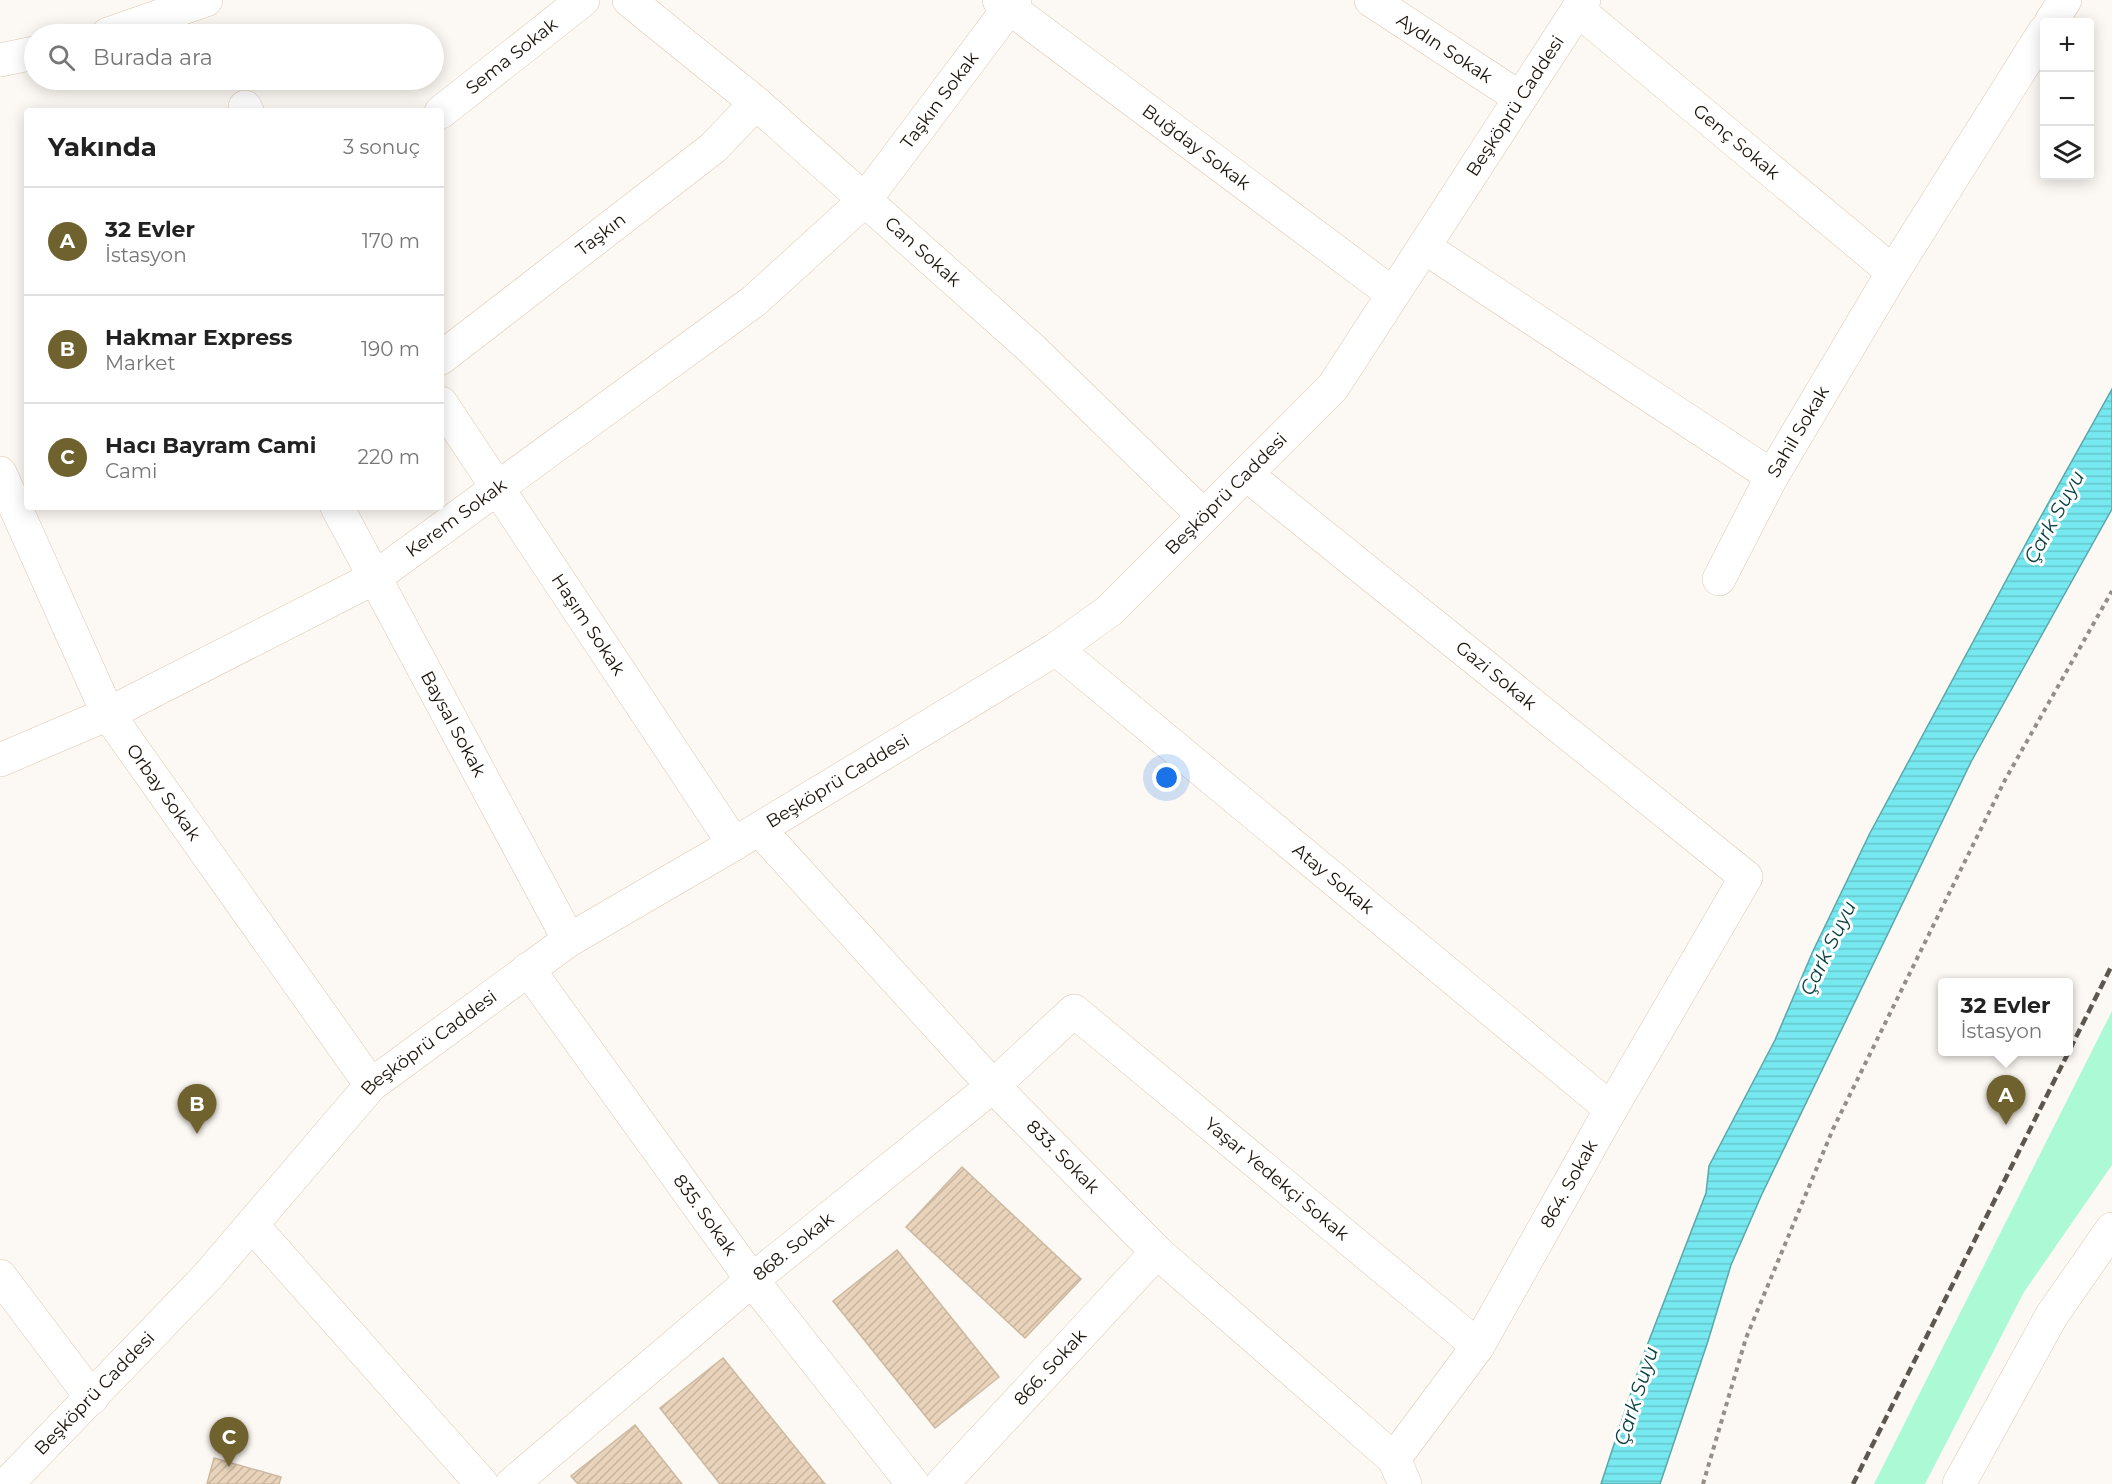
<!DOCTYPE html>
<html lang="tr">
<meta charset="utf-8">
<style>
body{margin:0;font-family:Montserrat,sans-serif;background:#f6f6f6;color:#222}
.controls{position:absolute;right:18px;top:18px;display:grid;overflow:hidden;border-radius:6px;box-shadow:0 3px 15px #0003}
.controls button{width:54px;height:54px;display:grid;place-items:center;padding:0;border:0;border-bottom:2px solid #e0e0e0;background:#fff;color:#222;font:30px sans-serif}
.you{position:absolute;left:1167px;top:778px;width:21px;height:21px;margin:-15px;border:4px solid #fff;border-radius:50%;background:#1a73e8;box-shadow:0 0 0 9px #1a73e833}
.badge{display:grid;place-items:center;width:39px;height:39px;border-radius:50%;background:#70622f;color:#fff;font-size:20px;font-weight:700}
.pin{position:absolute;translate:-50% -50px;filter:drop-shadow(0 2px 3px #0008)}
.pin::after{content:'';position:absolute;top:32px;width:21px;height:18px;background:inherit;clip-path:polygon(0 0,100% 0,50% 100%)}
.popup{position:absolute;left:1938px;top:978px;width:135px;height:78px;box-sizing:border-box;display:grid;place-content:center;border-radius:6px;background:#fff;filter:drop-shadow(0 2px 4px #0005);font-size:20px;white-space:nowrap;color:#767676}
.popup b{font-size:22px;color:#222}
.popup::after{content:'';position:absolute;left:50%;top:100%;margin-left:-12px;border:12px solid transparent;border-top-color:#fff}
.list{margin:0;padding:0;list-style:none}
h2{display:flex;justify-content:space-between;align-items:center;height:78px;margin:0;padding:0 24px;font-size:26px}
h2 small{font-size:20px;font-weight:400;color:#767676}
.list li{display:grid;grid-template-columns:39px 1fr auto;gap:18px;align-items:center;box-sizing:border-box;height:108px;padding:0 24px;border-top:2px solid #e0e0e0}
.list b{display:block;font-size:22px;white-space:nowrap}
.list p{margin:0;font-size:20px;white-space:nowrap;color:#767676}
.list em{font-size:20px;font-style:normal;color:#767676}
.icon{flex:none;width:33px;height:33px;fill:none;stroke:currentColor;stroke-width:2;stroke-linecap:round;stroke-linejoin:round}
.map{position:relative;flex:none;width:2112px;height:1484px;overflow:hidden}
.search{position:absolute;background:#fff;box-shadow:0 3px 15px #0003;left:24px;top:24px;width:420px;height:66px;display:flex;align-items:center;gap:15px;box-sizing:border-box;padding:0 21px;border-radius:33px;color:#767676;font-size:22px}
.panel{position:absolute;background:#fff;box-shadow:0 3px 15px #0003;left:24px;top:108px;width:420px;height:402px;border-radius:6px}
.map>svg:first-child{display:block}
.green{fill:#acf9d6}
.water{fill:url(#water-rules);stroke:#5aa8ab;stroke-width:1.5}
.building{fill:url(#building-hatch);stroke:#cdb9a0;stroke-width:1.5}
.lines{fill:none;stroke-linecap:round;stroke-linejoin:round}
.minor-casing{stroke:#ddc8af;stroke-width:34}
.tertiary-casing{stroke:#ddc8af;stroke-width:34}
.secondary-casing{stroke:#ddc8af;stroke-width:34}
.path{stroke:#948e87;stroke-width:4;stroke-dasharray:4.5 4.5;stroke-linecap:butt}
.minor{stroke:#fff;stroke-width:33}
.tertiary{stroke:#fff;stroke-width:33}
.secondary{stroke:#fff;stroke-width:33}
.rail{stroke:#5d574f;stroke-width:4.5;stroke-dasharray:9 4.5;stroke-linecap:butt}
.labels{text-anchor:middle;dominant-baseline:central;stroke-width:6;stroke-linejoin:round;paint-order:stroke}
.street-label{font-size:18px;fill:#1a130a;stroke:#fff}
.water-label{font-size:20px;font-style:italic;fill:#0a4144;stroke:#fff}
</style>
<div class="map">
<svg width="2112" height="1484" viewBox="0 0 2112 1484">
<defs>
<pattern id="water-rules" width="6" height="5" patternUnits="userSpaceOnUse" patternTransform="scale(1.5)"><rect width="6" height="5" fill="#76e8f0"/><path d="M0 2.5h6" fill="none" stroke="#66c6cc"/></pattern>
<pattern id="building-hatch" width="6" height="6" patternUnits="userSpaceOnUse" patternTransform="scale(1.5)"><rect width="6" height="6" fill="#e9d4bb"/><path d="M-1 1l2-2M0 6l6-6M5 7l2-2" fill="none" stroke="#c7b59f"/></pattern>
</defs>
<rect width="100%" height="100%" fill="#fcf8f3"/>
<!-- green -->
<path class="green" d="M 2112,1011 L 2112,1165 L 2024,1292 L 1925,1484 L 1874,1484 Z"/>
<!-- water -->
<path class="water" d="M 2112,389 L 2112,509 L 1971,762 L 1762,1194 L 1731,1265 L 1708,1341 L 1660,1484 L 1601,1484 L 1643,1356 L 1706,1193 L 1709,1166 L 1775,1040 L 1813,951 L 1870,833 L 2030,536 Z"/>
<!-- building -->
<g class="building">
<path d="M 962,1167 L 1081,1279 L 1025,1338 L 906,1227 Z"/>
<path d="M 897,1250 L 999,1377 L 935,1428 L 833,1301 Z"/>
<path d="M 723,1358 L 825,1484 L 720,1484 L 660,1408 Z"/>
<path d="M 635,1425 L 682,1484 L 578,1484 L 571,1476 Z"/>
<path d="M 214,1458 L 281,1477 L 279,1484 L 207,1484 Z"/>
</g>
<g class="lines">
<!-- minor casing -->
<g class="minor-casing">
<g id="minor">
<path id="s1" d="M 629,0 L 756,103 L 1032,349 L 1204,516"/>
<path id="s2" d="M 999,0 L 1393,294"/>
<path id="s3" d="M 1371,0 L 1520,98"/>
<path id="s4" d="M 1578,10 L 1893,272"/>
<path d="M 2051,22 L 2065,0"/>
<path d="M 108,34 L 206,0"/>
<path d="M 0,60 L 34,53"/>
<path d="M 245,107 L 247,111"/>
<path id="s5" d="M 441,112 L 583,0"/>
<path id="s6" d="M 1424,247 L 1772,476 L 1893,272 L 2044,32"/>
<path id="s7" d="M 441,358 L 713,148 L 756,103"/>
<path id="s8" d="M 441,403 L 734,844"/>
<path id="s9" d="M 0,473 L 108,714 L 371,1085"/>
<path id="s10" d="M 1246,474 L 1746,877 L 1611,1109 L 1478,1346 L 1394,1459 L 1405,1484"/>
<path id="s11" d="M 337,507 L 569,940"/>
<path d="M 1719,579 L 1772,476"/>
<path id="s12" d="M 1056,649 L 1611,1109"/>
<path id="s13" d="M 0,760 L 108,714 L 374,578 L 754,301 L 864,201 L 1015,0"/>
<path id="s14" d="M 759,829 L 993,1086 L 1157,1252 L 1394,1459"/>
<path id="s15" d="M 528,969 L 752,1280 L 913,1484"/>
<path d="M 252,1225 L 482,1484"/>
<path d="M 0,1276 L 92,1398"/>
<path id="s16" d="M 512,1484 L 752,1280 L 993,1086 L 1074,1011 L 1478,1346"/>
<path id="s17" d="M 942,1484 L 1157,1252"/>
</g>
</g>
<!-- tertiary casing -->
<g class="tertiary-casing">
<path id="tertiary" d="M 1959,1484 L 2052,1315 L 2112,1229"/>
</g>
<!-- secondary casing -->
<g class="secondary-casing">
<g id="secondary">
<path id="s18" d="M 7,1484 L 208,1276 L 371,1085 L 569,940 L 734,844 L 1056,649 L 1109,611 L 1333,387 L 1584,0"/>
</g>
</g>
<!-- path -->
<path class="path" d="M 1703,1484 L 1746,1338 L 1833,1129 L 2005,780 L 2112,591"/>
<!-- minor -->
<use href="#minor" class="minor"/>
<!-- tertiary -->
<use href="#tertiary" class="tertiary"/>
<!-- secondary -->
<use href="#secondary" class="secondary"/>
<!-- rail -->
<path class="rail" d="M 1853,1484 L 2112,965"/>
</g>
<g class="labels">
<!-- street labels -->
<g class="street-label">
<text stroke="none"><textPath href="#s3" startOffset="88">Aydın Sokak</textPath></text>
<text stroke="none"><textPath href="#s5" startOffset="90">Sema Sokak</textPath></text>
<text stroke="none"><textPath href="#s13" startOffset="1161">Taşkın Sokak</textPath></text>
<text stroke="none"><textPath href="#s18" startOffset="2070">Beşköprü Caddesi</textPath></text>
<text stroke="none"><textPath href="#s4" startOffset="206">Genç Sokak</textPath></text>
<text stroke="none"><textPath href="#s2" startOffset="246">Buğday Sokak</textPath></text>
<text stroke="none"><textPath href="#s7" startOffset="202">Taşkın</textPath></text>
<text stroke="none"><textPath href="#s1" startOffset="387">Can Sokak</textPath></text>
<text stroke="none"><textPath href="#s6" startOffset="468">Sahil Sokak</textPath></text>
<text stroke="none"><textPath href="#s18" startOffset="1584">Beşköprü Caddesi</textPath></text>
<text stroke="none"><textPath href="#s13" startOffset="518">Kerem Sokak</textPath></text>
<text stroke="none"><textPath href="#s8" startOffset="266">Haşım Sokak</textPath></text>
<text stroke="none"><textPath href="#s10" startOffset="321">Gazi Sokak</textPath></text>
<text stroke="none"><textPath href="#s11" startOffset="246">Baysal Sokak</textPath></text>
<text stroke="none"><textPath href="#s18" startOffset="1098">Beşköprü Caddesi</textPath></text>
<text stroke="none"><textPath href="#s9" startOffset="360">Orbay Sokak</textPath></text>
<text stroke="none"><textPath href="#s12" startOffset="360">Atay Sokak</textPath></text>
<text stroke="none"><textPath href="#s18" startOffset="612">Beşköprü Caddesi</textPath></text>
<text stroke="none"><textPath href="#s14" startOffset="447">833. Sokak</textPath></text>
<text stroke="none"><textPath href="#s16" startOffset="998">Yaşar Yedekçi Sokak</textPath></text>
<text transform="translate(1569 1184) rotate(-61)">864. Sokak</text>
<text stroke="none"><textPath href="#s15" startOffset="303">835. Sokak</textPath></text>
<text stroke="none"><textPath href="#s16" startOffset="368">868. Sokak</textPath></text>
<text stroke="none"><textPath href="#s17" startOffset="159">866. Sokak</textPath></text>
<text stroke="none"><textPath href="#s18" startOffset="126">Beşköprü Caddesi</textPath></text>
</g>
<!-- water labels -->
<g class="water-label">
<text transform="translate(2054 517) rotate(-61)">Çark Suyu</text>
<text transform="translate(1828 948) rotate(-64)">Çark Suyu</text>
<text transform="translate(1636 1396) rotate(-72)">Çark Suyu</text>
</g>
</g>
</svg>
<div class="controls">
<button>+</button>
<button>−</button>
<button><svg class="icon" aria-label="layers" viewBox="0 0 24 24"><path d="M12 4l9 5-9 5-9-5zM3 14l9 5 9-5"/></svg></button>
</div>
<div class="you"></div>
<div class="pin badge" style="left:2006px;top:1125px">A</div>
<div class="popup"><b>32 Evler</b>İstasyon</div>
<div class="pin badge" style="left:197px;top:1134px">B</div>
<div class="pin badge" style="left:229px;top:1467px">C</div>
<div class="search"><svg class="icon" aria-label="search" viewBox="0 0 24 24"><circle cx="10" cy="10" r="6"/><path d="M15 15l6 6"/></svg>Burada ara</div>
<section class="panel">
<h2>Yakında<small>3 sonuç</small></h2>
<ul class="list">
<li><span class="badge">A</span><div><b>32 Evler</b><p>İstasyon</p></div><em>170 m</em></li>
<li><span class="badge">B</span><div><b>Hakmar Express</b><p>Market</p></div><em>190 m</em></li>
<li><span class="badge">C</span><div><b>Hacı Bayram Cami</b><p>Cami</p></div><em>220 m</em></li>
</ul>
</section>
</div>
